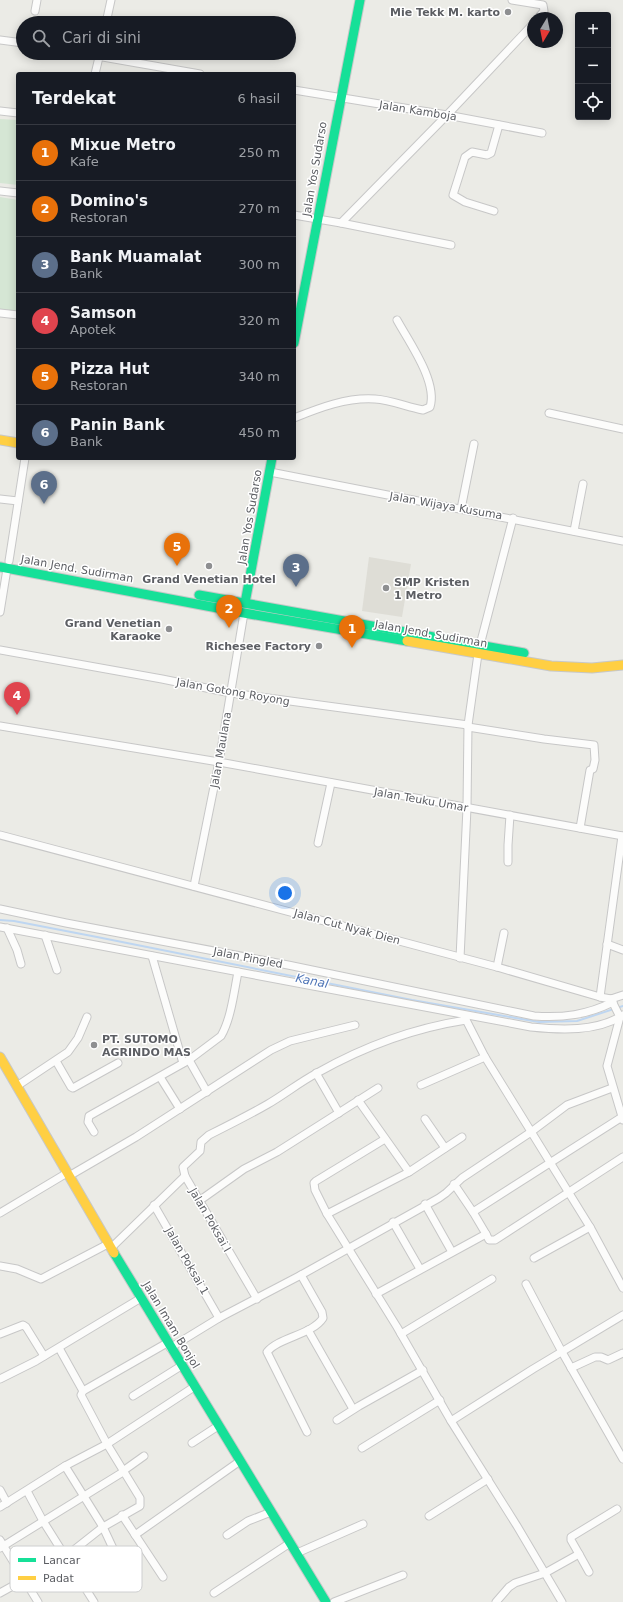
<!DOCTYPE html>
<html lang="id">
<meta charset="utf-8">
<style>
body{margin:0;font-family:"DejaVu Sans",sans-serif;background:#20242c;color:#f1f3f6}
.controls{position:absolute;right:12px;top:12px;display:grid;overflow:hidden;border-radius:4px;box-shadow:0 2px 10px #0003}
.controls button{width:36px;height:36px;display:grid;place-items:center;padding:0;border:0;border-bottom:1px solid #363941;background:#171b24;color:#f1f3f6;font:20px sans-serif}
.compass{position:absolute;left:527px;top:12px;width:36px;height:36px;border-radius:50%;background:#171b24;box-shadow:0 2px 10px #0003;rotate:190deg}
.you{position:absolute;left:285px;top:893px;width:14px;height:14px;margin:-10px;border:3px solid #fff;border-radius:50%;background:#1a73e8;box-shadow:0 0 0 6px #1a73e833}
.badge{display:grid;place-items:center;width:26px;height:26px;border-radius:50%;background:#0b8043;color:#fff;font-size:13px;font-weight:700}
.pin{position:absolute;translate:-50% -33px;filter:drop-shadow(0 1px 2px #0008)}
.pin::after{content:'';position:absolute;top:21px;width:14px;height:12px;background:inherit;clip-path:polygon(0 0,100% 0,50% 100%)}
.list{margin:0;padding:0;list-style:none}
h2{display:flex;justify-content:space-between;align-items:center;height:52px;margin:0;padding:0 16px;font-size:17px}
h2 small{font-size:13px;font-weight:400;color:#9ea1a6}
.list li{display:grid;grid-template-columns:26px 1fr auto;gap:12px;align-items:center;box-sizing:border-box;height:56px;padding:0 16px;border-top:1px solid #363941}
.list b{display:block;font-size:15px;white-space:nowrap}
.list p{margin:0;font-size:13px;white-space:nowrap;color:#9ea1a6}
.list em{font-size:13px;font-style:normal;color:#9ea1a6}
.icon{flex:none;width:22px;height:22px;fill:none;stroke:currentColor;stroke-width:2;stroke-linecap:round;stroke-linejoin:round}
.map{position:relative;flex:none;width:623px;height:1602px;overflow:hidden}
.search{position:absolute;background:#171b24;box-shadow:0 2px 10px #0003;left:16px;top:16px;width:280px;height:44px;display:flex;align-items:center;gap:10px;box-sizing:border-box;padding:0 14px;border-radius:22px;color:#9ea1a6;font-size:15px}
.panel{position:absolute;background:#171b24;box-shadow:0 2px 10px #0003;left:16px;top:72px;width:280px;height:388px;border-radius:4px}
.map>svg:first-child{display:block}
.education{fill:#deddd6}
.green{fill:#d5e6d4}
.lines{fill:none;stroke-linecap:round;stroke-linejoin:round}
.stream{stroke:#bed6f1;stroke-width:2}
.street-casing{stroke:#c7c7c7;stroke-width:9}
.fast-casing{stroke:#c7c8c8;stroke-width:11}
.slow-casing{stroke:#c7c8c8;stroke-width:11}
.street{stroke:#fcfcfb;stroke-width:7}
.fast{stroke:#16e098;stroke-width:9}
.slow{stroke:#ffcf43;stroke-width:9}
.poi-dot{fill:#8e8f91;stroke:#fff;stroke-width:1.5}
.labels{text-anchor:middle;dominant-baseline:central;stroke-width:3;stroke-linejoin:round;paint-order:stroke}
.poi-label{font-size:11px;font-weight:bold;fill:#5c5e63;stroke:#fff;text-anchor:end}
.street-label{font-size:11px;fill:#5c5e63;stroke:#fff}
.water-label{font-size:12px;font-style:italic;fill:#5076b7;stroke:#fff}
.key{fill:#fff;stroke:#cecfd0;stroke-width:1}
.key-label{font-size:11px;fill:#5c5e63}
</style>
<div class="map">
<svg width="623" height="1602" viewBox="0 0 623 1602">
<rect width="100%" height="100%" fill="#ebebe6"/>
<!-- education -->
<path class="education" d="M 369,557 L 411,564 L 402,617 L 362,611 Z"/>
<!-- green -->
<g class="green">
<path d="M 0,119 L 18,120 L 18,185 L 0,183 Z"/>
<path d="M 0,197 L 18,200 L 18,313 L 0,310 Z"/>
</g>
<g class="lines">
<!-- stream -->
<path class="stream" d="M 0,920 L 14,921 L 97,937 L 412,1000 L 539,1022 L 577,1021 L 623,1006"/>
<!-- street casing -->
<g class="street-casing">
<g id="street">
<path d="M 512,0 L 543,5 L 544,11 L 538,18"/>
<path d="M 35,11 L 37,0"/>
<path d="M 106,23 L 111,0"/>
<path d="M 0,40 L 23,43"/>
<path d="M 80,53 L 200,74"/>
<path d="M 95,74 L 100,53"/>
<path d="M 294,90 L 447,115 L 542,133"/>
<path d="M 0,111 L 18,113"/>
<path d="M 0,191 L 18,193"/>
<path d="M 494,211 L 465,202 L 453,195 L 465,157 L 472,152 L 487,155 L 491,153 L 499,125"/>
<path d="M 294,215 L 341,223 L 447,115 L 533,24"/>
<path d="M 341,223 L 451,245"/>
<path d="M 0,313 L 18,315"/>
<path d="M 549,413 L 623,429"/>
<path d="M 294,418 C 319,408 347,397 375,399 C 391,400 407,407 423,410 L 430,407 C 438,382 409,342 397,320"/>
<path d="M 270,472 L 623,541"/>
<path d="M 0,499 L 18,501"/>
<path d="M 461,509 L 474,444"/>
<path d="M 574,531 L 583,484"/>
<path d="M 9,561 L 25,458"/>
<path d="M 0,612 L 7,569"/>
<path d="M 480,645 L 513,518"/>
<path d="M 0,650 L 162,679 L 231,693 L 468,725"/>
<path d="M 0,726 L 219,762 L 623,836"/>
<path d="M 468,727 L 544,739 L 594,745 L 595,760 L 593,769 L 590,770 L 580,828"/>
<path d="M 0,835 L 497,967 L 600,997 L 611,999 L 623,995"/>
<path d="M 318,843 L 331,783"/>
<path d="M 508,862 L 508,845 L 510,815"/>
<path d="M 194,886 L 219,762 L 244,613"/>
<path d="M 0,909 L 66,923 L 288,965 L 534,1016 C 563,1018 587,1015 613,1002"/>
<path d="M 0,927 L 531,1027 C 560,1030 597,1032 623,1015"/>
<path d="M 7,928 L 17,950 L 21,964"/>
<path d="M 45,935 L 57,970"/>
<path d="M 607,944 L 623,950"/>
<path d="M 152,956 L 183,1063"/>
<path d="M 460,958 L 467,808 L 468,725 L 478,654"/>
<path d="M 497,967 L 504,933"/>
<path d="M 600,997 L 622,836"/>
<path d="M 611,999 L 620,1017 L 607,1066 L 623,1120"/>
<path d="M 464,1016 L 485,1057 L 590,1227 L 623,1288"/>
<path d="M 189,1060 L 207,1092"/>
<path d="M 56,1061 L 71,1087 L 73,1088 L 118,1063"/>
<path d="M 316,1073 L 339,1113"/>
<path d="M 160,1077 L 180,1109"/>
<path d="M 421,1085 L 485,1057"/>
<path d="M 17,1086 L 68,1052 L 78,1038 L 87,1017"/>
<path d="M 358,1100 L 409,1172"/>
<path d="M 425,1119 L 445,1148"/>
<path d="M 94,1132 L 88,1122 L 89,1116 L 189,1060 L 221,1036 C 231,1019 234,992 238,972"/>
<path d="M 385,1139 L 316,1181 L 314,1183 L 315,1190 L 327,1214 L 397,1327 L 451,1421 L 517,1526 L 562,1602"/>
<path d="M 69,1176 L 136,1137 L 271,1050 L 290,1041 L 355,1025"/>
<path d="M 454,1184 L 473,1212 L 486,1234"/>
<path d="M 199,1201 L 244,1169 L 277,1152 L 378,1088"/>
<path d="M 425,1204 L 452,1252"/>
<path d="M 154,1205 L 219,1318"/>
<path d="M 473,1212 L 622,1117"/>
<path d="M 0,1213 L 67,1173"/>
<path d="M 327,1214 L 409,1172 L 462,1137"/>
<path d="M 393,1222 L 420,1269"/>
<path d="M 111,1248 L 185,1176"/>
<path d="M 534,1258 L 590,1227"/>
<path d="M 0,1266 L 17,1269 L 41,1279 L 108,1244"/>
<path d="M 301,1275 L 322,1312 L 323,1318 C 312,1335 279,1337 267,1352 L 307,1432"/>
<path d="M 526,1284 L 562,1352 L 623,1459"/>
<path d="M 376,1294 L 486,1234 L 489,1240 L 495,1240 L 623,1157"/>
<path d="M 257,1299 L 185,1176 L 183,1167 L 200,1151 L 201,1142 L 209,1135 C 229,1125 249,1115 268,1104 C 285,1094 300,1082 317,1073 C 363,1047 414,1028 466,1020"/>
<path d="M 308,1330 L 353,1409"/>
<path d="M 0,1334 L 23,1325 L 26,1327 L 44,1356"/>
<path d="M 401,1334 L 492,1279"/>
<path d="M 59,1348 L 83,1391"/>
<path d="M 170,1348 L 219,1318 L 301,1275 L 439,1198 L 446,1193 L 462,1178 L 531,1132 L 567,1105 L 612,1088"/>
<path d="M 571,1368 L 595,1357 L 601,1357 L 608,1360 L 623,1353"/>
<path d="M 0,1379 L 36,1361 L 141,1298"/>
<path d="M 133,1396 L 181,1366"/>
<path d="M 337,1420 L 359,1406 L 423,1370"/>
<path d="M 451,1421 L 533,1369 L 623,1315"/>
<path d="M 192,1443 L 218,1426"/>
<path d="M 362,1448 L 440,1400"/>
<path d="M 65,1466 L 103,1527 L 117,1557"/>
<path d="M 123,1471 L 144,1456"/>
<path d="M 0,1490 L 7,1503"/>
<path d="M 27,1491 L 43,1521 L 94,1602"/>
<path d="M 0,1507 L 65,1466 L 107,1444 L 194,1387"/>
<path d="M 122,1515 L 163,1577"/>
<path d="M 429,1516 L 488,1479"/>
<path d="M 135,1535 L 240,1461"/>
<path d="M 227,1535 L 248,1521 L 271,1512"/>
<path d="M 0,1540 L 38,1602"/>
<path d="M 0,1548 L 123,1472"/>
<path d="M 297,1553 L 363,1524"/>
<path d="M 579,1554 L 589,1572"/>
<path d="M 0,1593 L 65,1557 L 103,1527 L 140,1506 L 140,1498 L 107,1444 L 81,1395 L 83,1391 L 167,1343"/>
<path d="M 214,1593 L 290,1543"/>
<path d="M 334,1602 L 403,1575"/>
<path d="M 496,1602 L 509,1587 L 515,1583 L 545,1573 L 579,1554 L 571,1540 L 571,1537 L 617,1509"/>
</g>
</g>
<!-- fast casing -->
<g class="fast-casing">
<g id="fast">
<path d="M 294,343 L 360,0"/>
<path d="M 0,567 L 244,613 L 407,641"/>
<path d="M 199,595 L 524,653"/>
<path d="M 245,603 L 272,458"/>
<path d="M 114,1253 L 326,1602"/>
</g>
</g>
<!-- slow casing -->
<g class="slow-casing">
<g id="slow">
<path d="M 0,440 L 18,443"/>
<path d="M 407,641 L 551,666 L 592,668 L 623,665"/>
<path d="M 0,1057 L 114,1253"/>
</g>
</g>
<!-- street -->
<use href="#street" class="street"/>
<!-- fast -->
<use href="#fast" class="fast"/>
<!-- slow -->
<use href="#slow" class="slow"/>
</g>
<!-- markers -->
<g class="poi-dot">
<circle cx="508" cy="12" r="4"/>
<circle cx="209" cy="566" r="4"/>
<circle cx="386" cy="588" r="4"/>
<circle cx="169" cy="629" r="4"/>
<circle cx="319" cy="646" r="4"/>
<circle cx="94" cy="1045" r="4"/>
</g>
<g class="labels">
<!-- poi labels -->
<g class="poi-label">
<text x="500" y="12">Mie Tekk M. karto</text>
<text x="209" y="579" text-anchor="middle">Grand Venetian Hotel</text>
<text x="394" y="582" text-anchor="start">SMP Kristen<tspan x="394" dy="13">1 Metro</tspan></text>
<text x="161" y="623">Grand Venetian<tspan x="161" dy="13">Karaoke</tspan></text>
<text x="311" y="646">Richesee Factory</text>
<text x="102" y="1039" text-anchor="start">PT. SUTOMO<tspan x="102" dy="13">AGRINDO MAS</tspan></text>
</g>
<!-- street labels -->
<g class="street-label">
<text transform="translate(418 111) rotate(9)">Jalan Kamboja</text>
<text transform="translate(315 169) rotate(-80)">Jalan Yos Sudarso</text>
<text transform="translate(446 506) rotate(10)">Jalan Wijaya Kusuma</text>
<text transform="translate(250 517) rotate(-80)">Jalan Yos Sudarso</text>
<text transform="translate(77 569) rotate(10)">Jalan Jend. Sudirman</text>
<text transform="translate(431 634) rotate(10)">Jalan Jend. Sudirman</text>
<text transform="translate(233 692) rotate(10)">Jalan Gotong Royong</text>
<text transform="translate(221 750) rotate(-80)">Jalan Maulana</text>
<text transform="translate(421 800) rotate(10)">Jalan Teuku Umar</text>
<text transform="translate(347 927) rotate(15)">Jalan Cut Nyak Dien</text>
<text transform="translate(248 958) rotate(11)">Jalan Pingled</text>
<text transform="translate(210 1220) rotate(60)">Jalan Poksai I</text>
<text transform="translate(187 1261) rotate(60)">Jalan Poksai 1</text>
<text transform="translate(171 1325) rotate(59)">Jalan Imam Bonjol</text>
</g>
<!-- water labels -->
<g class="water-label">
<text transform="translate(312 981) rotate(11)">Kanal</text>
</g>
</g>
<!-- legend -->
<rect x="10" y="1546" width="132" height="46" rx="6" class="key"/>
<rect x="18" y="1558" width="18" height="4" fill="#16e098"/>
<rect x="18" y="1576" width="18" height="4" fill="#ffcf43"/>
<g class="key-label">
<text x="43" y="1564">Lancar</text>
<text x="43" y="1582">Padat</text>
</g>
</svg>
<div class="controls">
<button>+</button>
<button>−</button>
<button><svg class="icon" aria-label="locate" viewBox="0 0 24 24"><circle cx="12" cy="12" r="6"/><path d="M12 2v4M12 18v4M2 12h4M18 12h4"/></svg></button>
</div>
<svg class="compass" viewBox="-18 -18 36 36"><path d="M0-13l5 13h-10z" fill="#e53935"/><path d="M0 13l5-13h-10z" fill="#9ea1a6"/></svg>
<div class="you"></div>
<div class="pin badge" style="left:352px;top:648px;background:#e8710a">1</div>
<div class="pin badge" style="left:229px;top:628px;background:#e8710a">2</div>
<div class="pin badge" style="left:296px;top:587px;background:#5c6f8a">3</div>
<div class="pin badge" style="left:17px;top:715px;background:#e0444e">4</div>
<div class="pin badge" style="left:177px;top:566px;background:#e8710a">5</div>
<div class="pin badge" style="left:44px;top:504px;background:#5c6f8a">6</div>
<div class="search"><svg class="icon" aria-label="search" viewBox="0 0 24 24"><circle cx="10" cy="10" r="6"/><path d="M15 15l6 6"/></svg>Cari di sini</div>
<section class="panel">
<h2>Terdekat<small>6 hasil</small></h2>
<ul class="list">
<li><span class="badge" style="background:#e8710a">1</span><div><b>Mixue Metro</b><p>Kafe</p></div><em>250 m</em></li>
<li><span class="badge" style="background:#e8710a">2</span><div><b>Domino's</b><p>Restoran</p></div><em>270 m</em></li>
<li><span class="badge" style="background:#5c6f8a">3</span><div><b>Bank Muamalat</b><p>Bank</p></div><em>300 m</em></li>
<li><span class="badge" style="background:#e0444e">4</span><div><b>Samson</b><p>Apotek</p></div><em>320 m</em></li>
<li><span class="badge" style="background:#e8710a">5</span><div><b>Pizza Hut</b><p>Restoran</p></div><em>340 m</em></li>
<li><span class="badge" style="background:#5c6f8a">6</span><div><b>Panin Bank</b><p>Bank</p></div><em>450 m</em></li>
</ul>
</section>
</div>
